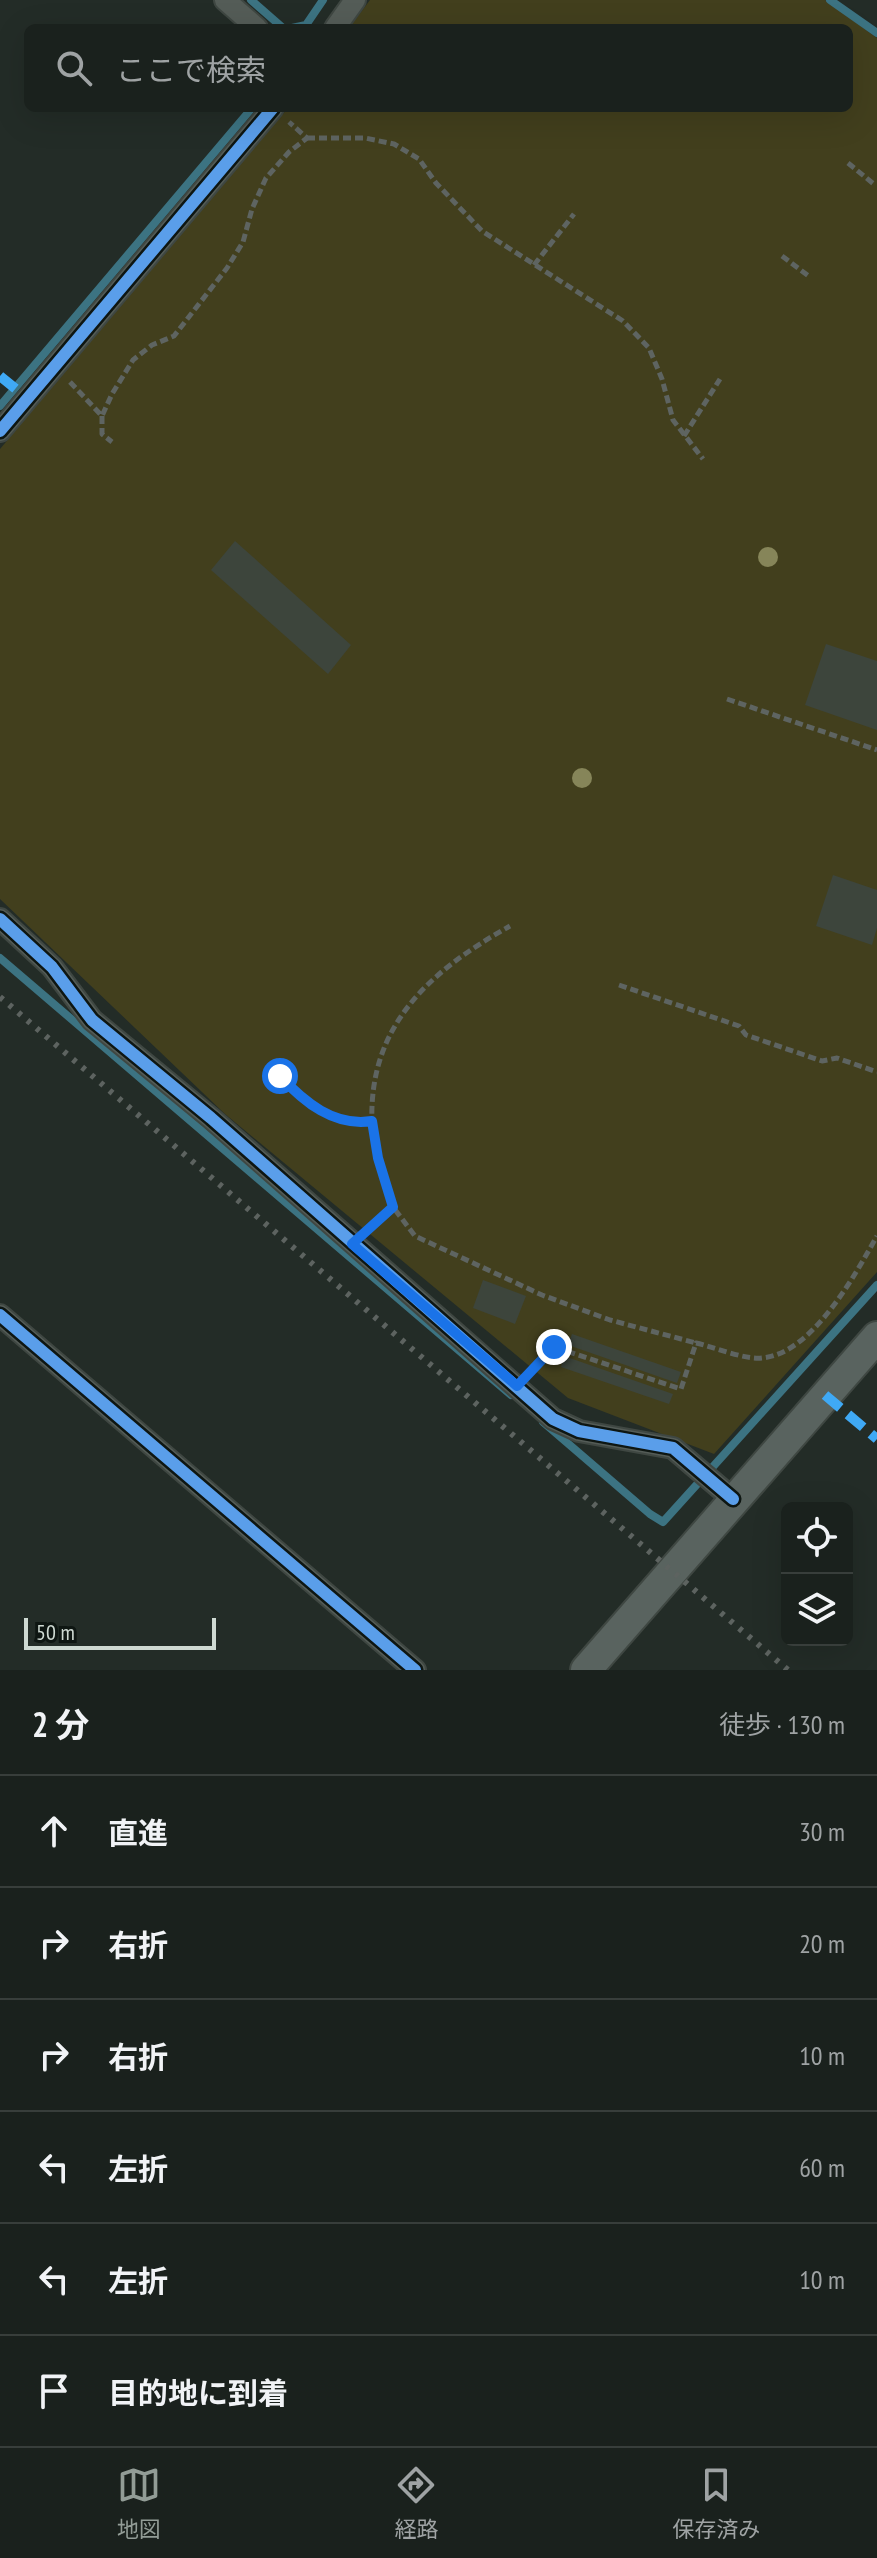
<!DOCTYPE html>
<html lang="ja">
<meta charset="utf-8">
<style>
body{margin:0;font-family:"PT Sans Narrow","Noto Sans JP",sans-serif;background:#232926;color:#f1f3f6}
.controls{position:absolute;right:24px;bottom:24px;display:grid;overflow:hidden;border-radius:12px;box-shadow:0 8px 32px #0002}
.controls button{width:72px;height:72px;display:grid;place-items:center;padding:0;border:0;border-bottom:2px solid #383e3b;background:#1a211d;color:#f1f3f6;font:40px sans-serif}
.scale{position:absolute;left:24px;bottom:20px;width:192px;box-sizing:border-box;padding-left:8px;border:4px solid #ced9d2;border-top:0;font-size:22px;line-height:28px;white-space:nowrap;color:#ced9d2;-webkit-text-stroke:6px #0e1612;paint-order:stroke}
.stop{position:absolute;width:24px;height:24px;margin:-18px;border:6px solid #1a73e8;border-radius:50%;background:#fff}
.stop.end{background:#1a73e8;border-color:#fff;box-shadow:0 2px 8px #0008}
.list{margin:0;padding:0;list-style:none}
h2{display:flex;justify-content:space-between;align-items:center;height:104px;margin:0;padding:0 32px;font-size:34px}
h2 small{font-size:26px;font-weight:400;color:#9fa3a4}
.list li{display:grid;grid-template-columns:52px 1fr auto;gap:24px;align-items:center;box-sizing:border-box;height:112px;padding:0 32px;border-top:2px solid #383e3b}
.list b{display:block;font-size:30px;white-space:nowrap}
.list em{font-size:26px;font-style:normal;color:#9fa3a4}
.icon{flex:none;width:44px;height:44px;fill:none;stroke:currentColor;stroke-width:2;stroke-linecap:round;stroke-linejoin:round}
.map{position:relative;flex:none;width:877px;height:1670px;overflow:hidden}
.search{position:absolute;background:#1a211d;box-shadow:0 8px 32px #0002;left:24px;right:24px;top:24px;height:88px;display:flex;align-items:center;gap:20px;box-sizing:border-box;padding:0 28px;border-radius:12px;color:#9fa3a4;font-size:30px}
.sheet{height:776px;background:#1a211d}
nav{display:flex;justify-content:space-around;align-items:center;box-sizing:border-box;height:112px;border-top:2px solid #383e3b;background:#1a211d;font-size:22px;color:#9fa3a4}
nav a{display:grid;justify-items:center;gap:4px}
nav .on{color:#929c96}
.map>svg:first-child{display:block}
.green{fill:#423f1d}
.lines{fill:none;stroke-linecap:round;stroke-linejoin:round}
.stream{stroke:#3c7382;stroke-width:8}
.building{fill:#3d453c}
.street-casing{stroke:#3f4742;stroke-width:24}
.secondary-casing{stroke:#3f4742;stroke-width:34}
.path{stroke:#5e6461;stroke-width:5;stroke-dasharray:8 4;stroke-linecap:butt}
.street{stroke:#545c57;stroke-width:20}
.secondary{stroke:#59635f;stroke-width:30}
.rail{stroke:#5d6360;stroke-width:6;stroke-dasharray:4 8;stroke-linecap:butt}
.quiet{stroke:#3fa9f5;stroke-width:10;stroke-dasharray:20 10;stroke-linecap:butt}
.cycleway-casing{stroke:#0e1612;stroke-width:17}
.cycleway{stroke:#5a9eea;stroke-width:12}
.tree{fill:#868559}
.route{stroke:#1a73e8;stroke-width:10}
</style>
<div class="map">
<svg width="877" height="1670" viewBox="0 0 877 1670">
<rect width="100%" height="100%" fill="#232c27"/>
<!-- green -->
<path class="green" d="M 370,0 L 825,0 L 877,38 L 877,1272 L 714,1454 L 568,1398 L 225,1114 L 0,899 L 0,449 L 288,108 L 849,108 L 849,28 L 349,28 Z"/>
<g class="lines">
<!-- stream -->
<g class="stream">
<path d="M 251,0 L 283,28"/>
<path d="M 830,0 L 877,33"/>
<path d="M 292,28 L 306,25 L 323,0"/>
<path d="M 0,406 L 252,108"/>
<path d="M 0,958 L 511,1395"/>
<path d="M 543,1422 L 650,1514 L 663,1522 L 877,1285"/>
</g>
</g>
<!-- building -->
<g class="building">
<path d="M 235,541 L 351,645 L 328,674 L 211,570 Z"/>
<path d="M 826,644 L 877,661 L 877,730 L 805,705 Z"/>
<path d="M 833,875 L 877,890 L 877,928 L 872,945 L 816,926 Z"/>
<path d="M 483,1280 L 526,1296 L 515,1324 L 473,1308 Z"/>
<path d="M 572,1334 L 681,1372 L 677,1383 L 568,1345 Z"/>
<path d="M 564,1356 L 673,1394 L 669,1404 L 561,1367 Z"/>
</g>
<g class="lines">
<!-- street casing -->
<g class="street-casing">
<g id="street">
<path d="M 225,0 L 257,28"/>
<path d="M 335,28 L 355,0"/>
<path d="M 0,431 L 273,108"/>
<path d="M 0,919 L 52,967 L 92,1020 L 211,1118 L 553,1419 L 579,1431 L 673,1448 L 733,1499"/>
<path d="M 0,1315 L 415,1670"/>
</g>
</g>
<!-- secondary casing -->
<g class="secondary-casing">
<path id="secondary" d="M 586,1670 L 877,1337"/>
</g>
<!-- path -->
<g class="path">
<path d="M 307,138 L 365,138 L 394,144 L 419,159 L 436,183 L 482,231 L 623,321 L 649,348 L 662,379 L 673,420 L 703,459"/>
<path d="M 848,163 L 875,185"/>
<path d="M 782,256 L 810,277"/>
<path d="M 534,265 L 574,214"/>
<path d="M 70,382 L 102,416 L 112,394 L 133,360 L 152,345 L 174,336 L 227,268 L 243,242 L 252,209 L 266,178 L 289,152 L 307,138 L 289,122"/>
<path d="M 102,416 L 102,434 L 112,442"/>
<path d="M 684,436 L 720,379"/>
<path d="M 727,699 L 877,750"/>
<path d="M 619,985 L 739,1026 L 746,1035 L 822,1061 L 837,1058 L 877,1072"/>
<path d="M 280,1076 C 304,1102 334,1127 372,1121"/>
<path d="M 393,1207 C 385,1180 373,1152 372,1124 C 368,1025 430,971 510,926"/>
<path d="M 369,1229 L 393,1207 L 415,1236 L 542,1295 L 610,1320 L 696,1343"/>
<path d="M 531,1372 L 554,1347 L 681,1389 L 696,1343 C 714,1347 745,1360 762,1358 C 812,1354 855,1275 877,1236"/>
</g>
<!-- street -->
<use href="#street" class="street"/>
<!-- secondary -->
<use href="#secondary" class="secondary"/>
<!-- rail -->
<path class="rail" d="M 0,997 L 788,1670"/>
<!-- quiet -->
<g class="quiet">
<path d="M 0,376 L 28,399"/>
<path d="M 825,1395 L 877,1439"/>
</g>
<!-- cycleway casing -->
<g class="cycleway-casing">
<g id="cycleway">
<path d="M 0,431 L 273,108"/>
<path d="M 0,919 L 52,967 L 92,1020 L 211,1118 L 553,1419 L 579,1431 L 673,1448 L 733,1499"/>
<path d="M 0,1315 L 415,1670"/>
</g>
</g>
<!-- cycleway -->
<use href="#cycleway" class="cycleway"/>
</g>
<!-- trees -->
<g class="tree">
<circle cx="768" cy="557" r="10"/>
<circle cx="582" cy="778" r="10"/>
</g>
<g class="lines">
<!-- route -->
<path class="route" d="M 280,1076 C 304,1102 334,1127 372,1121 L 378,1158 L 393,1207 L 352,1244 L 517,1386 L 554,1347"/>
</g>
</svg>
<div class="controls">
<button><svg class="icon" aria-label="locate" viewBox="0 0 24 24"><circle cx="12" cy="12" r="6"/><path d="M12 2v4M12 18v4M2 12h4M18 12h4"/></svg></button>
<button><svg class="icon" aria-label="layers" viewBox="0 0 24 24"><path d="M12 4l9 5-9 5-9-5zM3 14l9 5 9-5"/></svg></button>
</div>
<div class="scale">50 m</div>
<div class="stop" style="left:280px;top:1076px"></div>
<div class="stop end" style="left:554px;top:1347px"></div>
<div class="search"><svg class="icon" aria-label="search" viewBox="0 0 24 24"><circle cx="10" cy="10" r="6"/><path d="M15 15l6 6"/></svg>ここで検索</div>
</div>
<section class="sheet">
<h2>2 分<small>徒歩 · 130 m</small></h2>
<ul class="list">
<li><svg class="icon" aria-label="ahead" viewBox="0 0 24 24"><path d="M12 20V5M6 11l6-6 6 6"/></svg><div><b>直進</b></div><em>30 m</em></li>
<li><svg class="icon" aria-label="right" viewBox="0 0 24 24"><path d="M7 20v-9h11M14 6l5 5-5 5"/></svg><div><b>右折</b></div><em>20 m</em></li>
<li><svg class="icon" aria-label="right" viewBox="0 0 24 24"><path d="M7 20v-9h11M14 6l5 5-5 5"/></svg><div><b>右折</b></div><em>10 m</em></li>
<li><svg class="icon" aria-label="left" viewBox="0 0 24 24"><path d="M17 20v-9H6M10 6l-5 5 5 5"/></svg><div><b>左折</b></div><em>60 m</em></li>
<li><svg class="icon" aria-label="left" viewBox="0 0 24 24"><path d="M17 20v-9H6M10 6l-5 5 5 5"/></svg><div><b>左折</b></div><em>10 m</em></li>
<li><svg class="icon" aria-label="arrive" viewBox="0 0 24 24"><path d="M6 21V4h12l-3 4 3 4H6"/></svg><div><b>目的地に到着</b></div></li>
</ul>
</section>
<nav>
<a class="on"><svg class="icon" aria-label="map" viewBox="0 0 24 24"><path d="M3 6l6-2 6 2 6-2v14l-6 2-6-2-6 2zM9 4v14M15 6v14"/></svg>地図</a>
<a><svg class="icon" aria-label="directions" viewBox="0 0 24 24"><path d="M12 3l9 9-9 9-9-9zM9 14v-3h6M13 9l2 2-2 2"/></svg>経路</a>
<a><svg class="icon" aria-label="saved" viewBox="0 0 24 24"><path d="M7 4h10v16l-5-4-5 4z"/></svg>保存済み</a>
</nav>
